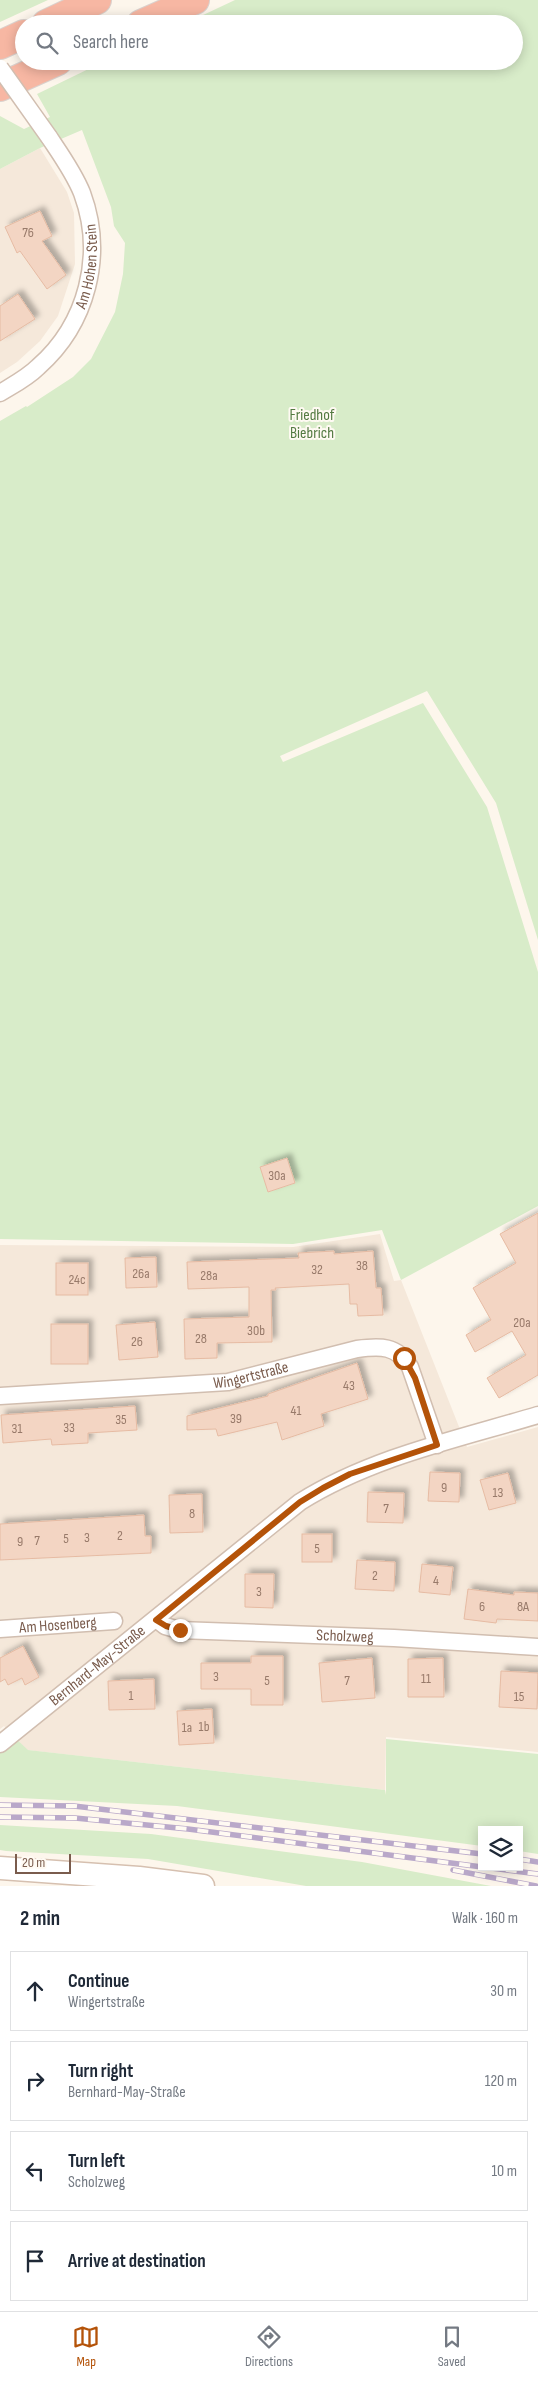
<!DOCTYPE html>
<meta charset="utf-8">
<style>
body{margin:0;font-family:"Sofia Sans Condensed",sans-serif;background:#f6f6f7;color:#1f2937}
.controls{position:absolute;right:15px;bottom:15px;display:grid;overflow:hidden;border-radius:0px;box-shadow:0 2px 12px #0003}
.controls button{width:45px;height:45px;display:grid;place-items:center;padding:0;border:0;border-bottom:1px solid #e0e1e3;background:#fff;color:#1f2937;font:25px sans-serif}
.scale{position:absolute;left:15px;bottom:12px;width:56px;box-sizing:border-box;padding-left:5px;border:2px solid #7a5c4d;border-top:0;font-size:14px;line-height:18px;white-space:nowrap;color:#7a5c4d;-webkit-text-stroke:4px #fffaf3;paint-order:stroke}
.stop{position:absolute;width:15px;height:15px;margin:-11px;border:4px solid #b45309;border-radius:50%;background:#fff}
.stop.end{background:#b45309;border-color:#fff;box-shadow:0 1px 5px #0008}
.list{margin:0;padding:0;list-style:none}
h2{display:flex;justify-content:space-between;align-items:center;height:65px;margin:0;padding:0 20px;font-size:21px}
h2 small{font-size:16px;font-weight:400;color:#747a83}
.list li{display:grid;grid-template-columns:32px 1fr auto;gap:15px;align-items:center;box-sizing:border-box;height:80px;margin:0 10px 10px;padding:0 10px;border:1px solid #e0e1e3;border-radius:0px}
.list b{display:block;font-size:19px;white-space:nowrap}
.list p{margin:0;font-size:16px;white-space:nowrap;color:#747a83}
.list em{font-size:16px;font-style:normal;color:#747a83}
.icon{flex:none;width:28px;height:28px;fill:none;stroke:currentColor;stroke-width:2;stroke-linecap:round;stroke-linejoin:round}
.map{position:relative;flex:none;width:538px;height:1886px;overflow:hidden}
.search{position:absolute;background:#fff;box-shadow:0 2px 12px #0003;left:15px;right:15px;top:15px;height:55px;display:flex;align-items:center;gap:12px;box-sizing:border-box;padding:0 18px;border-radius:28px;color:#747a83;font-size:19px}
.sheet{height:425px;background:#fff}
nav{display:flex;justify-content:space-around;align-items:center;box-sizing:border-box;height:70px;border-top:1px solid #e0e1e3;background:#fff;font-size:14px;color:#747a83}
nav a{display:grid;justify-items:center;gap:2px}
nav .on{color:#b45309}
.map>svg:first-child{display:block}
.residential{fill:#f5e8da}
.green{fill:#d8ecc9}
.building{fill:#f3d5c3;stroke:#e6bba3;filter:url(#shadow)}
.lines{fill:none;stroke-linecap:round;stroke-linejoin:round}
.minor-casing{stroke:#d1beb0;stroke-width:19}
.secondary-casing{stroke:#d6c0b0;stroke-width:25}
.motorway-casing{stroke:#dad1cd;stroke-width:30}
.minor{stroke:#fff;stroke-width:16}
.secondary{stroke:#fff;stroke-width:22}
.motorway{stroke:#f7b7a3;stroke-width:28}
.rail-casing{stroke:#b9a8c9;stroke-width:5.5}
.rail{stroke:#fffaf3;stroke-width:4;stroke-dasharray:11;stroke-linecap:butt}
.minor-bridge-casing{stroke:#d1beb0;stroke-width:19;stroke-linecap:butt}
.minor-bridge{stroke:#fff;stroke-width:16}
.route{stroke:#b45309;stroke-width:6}
.labels{text-anchor:middle;dominant-baseline:central;stroke-width:4;stroke-linejoin:round;paint-order:stroke}
.number-label{font-size:14px;fill:#987a6a}
.street-label{font-size:16px;fill:#7a5c4d;stroke:#fffaf3}
.park-label{font-size:16px;fill:#537a41;stroke:#fffaf3}
</style>
<div class="map">
<svg width="538" height="1886" viewBox="0 0 538 1886">
<defs>
<filter id="shadow"><feDropShadow dx="4.5" dy="-4.5" stdDeviation="2.5" flood-color="#0004"/></filter>
</defs>
<rect width="100%" height="100%" fill="#fdf6ec"/>
<!-- residential -->
<g class="residential">
<path d="M 40,148 L 67,192 L 74,213 L 75,264 L 58,316 L 40,341 L 17,362 L 0,373 L 0,169 Z"/>
<path d="M 380,1234 L 394,1281 L 401,1280 L 467,1447 L 538,1427 L 538,1752 L 386,1737 L 385,1790 L 27,1750 L 4,1726 L 0,1729 L 0,1245 L 293,1247 Z"/>
</g>
<!-- green -->
<g class="green">
<path d="M 0,0 L 48,0 L 0,22 Z"/>
<path d="M 235,0 L 538,0 L 538,940 L 496,803 L 427,691 L 280,756 L 283,762 L 423,703 L 487,807 L 538,972 L 538,1206 L 401,1280 L 382,1230 L 293,1244 L 0,1239 L 0,421 L 26,406 L 27,407 L 73,377 L 91,359 L 115,312 L 123,274 L 125,243 L 114,226 L 111,207 L 82,130 L 40,148 L 0,169 L 0,116 L 24,129 L 50,117 L 37,94 L 105,61 L 514,61 L 514,24 L 184,24 Z"/>
<path d="M 12,1735 L 28,1750 L 385,1790 L 386,1795 L 386,1739 L 538,1754 L 538,1854 L 519,1851 L 519,1830 L 482,1830 L 482,1846 L 177,1806 L 0,1797 L 0,1744 Z"/>
<path d="M 0,1825 L 151,1834 L 362,1862 L 491,1886 L 306,1886 L 148,1859 L 6,1851 L 0,1850 Z"/>
</g>
<!-- building -->
<g class="building">
<path d="M 40,211 L 52,236 L 42,241 L 66,275 L 47,289 L 20,251 L 17,253 L 5,227 Z"/>
<path d="M 18,294 L 35,319 L 0,341 L 0,306 Z"/>
<path d="M 287,1158 L 295,1183 L 268,1192 L 260,1167 Z"/>
<path d="M 538,1213 L 538,1375 L 499,1398 L 487,1378 L 526,1355 L 512,1331 L 475,1352 L 466,1335 L 491,1320 L 473,1288 L 516,1263 L 500,1234 Z"/>
<path d="M 334,1251 L 334,1254 L 373,1251 L 376,1288 L 381,1288 L 383,1315 L 358,1316 L 357,1304 L 350,1304 L 349,1284 L 275,1288 L 276,1290 L 271,1290 L 272,1342 L 217,1343 L 217,1358 L 185,1359 L 184,1319 L 249,1317 L 249,1287 L 188,1289 L 187,1262 L 299,1258 L 298,1253 Z"/>
<path d="M 156,1257 L 157,1287 L 126,1288 L 125,1258 Z"/>
<rect x="56" y="1263" width="32" height="32"/>
<path d="M 155,1322 L 158,1357 L 119,1360 L 116,1325 Z"/>
<rect x="51" y="1324" width="37" height="40"/>
<path d="M 357,1363 L 368,1399 L 321,1414 L 324,1426 L 282,1440 L 277,1422 L 218,1436 L 216,1429 L 187,1430 L 187,1416 L 268,1396 L 268,1394 Z"/>
<path d="M 135,1406 L 137,1430 L 88,1433 L 88,1443 L 52,1445 L 51,1439 L 3,1443 L 1,1415 Z"/>
<path d="M 430,1472 L 460,1473 L 459,1502 L 428,1501 Z"/>
<path d="M 508,1473 L 516,1503 L 489,1510 L 480,1480 Z"/>
<path d="M 368,1492 L 404,1493 L 403,1523 L 367,1522 Z"/>
<path d="M 202,1494 L 203,1532 L 170,1533 L 169,1495 Z"/>
<path d="M 144,1515 L 145,1536 L 151,1536 L 151,1553 L 0,1560 L 0,1524 Z"/>
<rect x="302" y="1534" width="30" height="28"/>
<path d="M 357,1560 L 395,1562 L 394,1591 L 355,1589 Z"/>
<path d="M 422,1564 L 453,1567 L 450,1595 L 419,1592 Z"/>
<path d="M 245,1574 L 274,1574 L 273,1608 L 245,1607 Z"/>
<path d="M 468,1589 L 514,1595 L 514,1592 L 538,1593 L 538,1621 L 497,1619 L 496,1623 L 464,1619 Z"/>
<path d="M 23,1646 L 39,1677 L 25,1685 L 22,1678 L 8,1685 L 5,1679 L 0,1682 L 0,1658 Z"/>
<path d="M 251,1656 L 283,1656 L 283,1705 L 251,1705 L 251,1689 L 201,1689 L 201,1663 L 251,1663 Z"/>
<path d="M 372,1658 L 375,1698 L 322,1702 L 319,1663 Z"/>
<path d="M 443,1658 L 444,1697 L 408,1697 L 408,1659 Z"/>
<path d="M 501,1671 L 538,1673 L 537,1709 L 499,1707 Z"/>
<path d="M 154,1679 L 155,1709 L 109,1710 L 108,1681 Z"/>
<path d="M 212,1709 L 214,1743 L 179,1745 L 177,1711 Z"/>
</g>
<g class="lines">
<!-- minor casing -->
<g class="minor-casing">
<g id="minor">
<path id="s1" d="M 0,393 C 13,385 27,378 38,367 C 87,324 105,255 82,193 C 74,173 61,155 49,137"/>
<path id="s2" d="M 0,1396 L 228,1382 L 357,1349 C 380,1346 397,1345 410,1367 L 437,1445"/>
<path id="s3" d="M 156,1619 L 165,1626 L 179,1630 L 394,1638 L 538,1647"/>
<path id="s4" d="M 0,1629 L 114,1621"/>
<path id="s5" d="M 0,1744 L 300,1502 C 372,1457 458,1439 538,1415"/>
</g>
</g>
<!-- secondary casing -->
<g class="secondary-casing">
<path id="secondary" d="M 0,1868 L 139,1878 L 203,1886"/>
</g>
<!-- motorway casing -->
<g class="motorway-casing">
<g id="motorway">
<path d="M 46,24 L 97,0"/>
<path d="M 141,24 L 195,0"/>
<path d="M 0,45 L 24,34"/>
<path d="M 0,87 L 58,61"/>
</g>
</g>
<!-- minor -->
<use href="#minor" class="minor"/>
<!-- secondary -->
<use href="#secondary" class="secondary"/>
<!-- motorway -->
<use href="#motorway" class="motorway"/>
<!-- rail casing -->
<g class="rail-casing">
<g id="rail">
<path d="M 0,1805 L 74,1806 L 482,1854"/>
<path d="M 0,1817 L 75,1818 L 188,1829 L 482,1867"/>
<path d="M 519,1859 L 538,1862"/>
<path d="M 484,1867 L 538,1874"/>
<path d="M 453,1870 L 536,1886"/>
</g>
</g>
<!-- rail -->
<use href="#rail" class="rail"/>
<!-- minor-bridge casing -->
<g class="minor-bridge-casing">
<path id="minor-bridge" d="M 0,68 L 49,137"/>
</g>
<!-- minor-bridge -->
<use href="#minor-bridge" class="minor-bridge"/>
</g>
<g class="lines">
<!-- route -->
<path class="route" d="M 180,1630 L 166,1626 L 156,1620 L 300,1502 L 323,1488 L 350,1474 L 437,1445 L 415,1378 L 404,1358"/>
</g>
<g class="labels">
<!-- number labels -->
<g class="number-label">
<text x="28" y="232">76</text>
<text x="277" y="1175">30a</text>
<text x="362" y="1265">38</text>
<text x="317" y="1269">32</text>
<text x="141" y="1273">26a</text>
<text x="209" y="1275">28a</text>
<text x="77" y="1279">24c</text>
<text x="522" y="1322">20a</text>
<text x="256" y="1330">30b</text>
<text x="201" y="1338">28</text>
<text x="137" y="1341">26</text>
<text x="349" y="1385">43</text>
<text x="296" y="1410">41</text>
<text x="236" y="1418">39</text>
<text x="121" y="1419">35</text>
<text x="69" y="1427">33</text>
<text x="17" y="1428">31</text>
<text x="444" y="1487">9</text>
<text x="498" y="1492">13</text>
<text x="386" y="1508">7</text>
<text x="192" y="1513">8</text>
<text x="120" y="1535">2</text>
<text x="87" y="1537">3</text>
<text x="66" y="1538">5</text>
<text x="37" y="1540">7</text>
<text x="20" y="1541">9</text>
<text x="317" y="1548">5</text>
<text x="375" y="1575">2</text>
<text x="436" y="1580">4</text>
<text x="259" y="1591">3</text>
<text x="482" y="1606">6</text>
<text x="523" y="1606">8A</text>
<text x="216" y="1676">3</text>
<text x="426" y="1678">11</text>
<text x="267" y="1680">5</text>
<text x="347" y="1680">7</text>
<text x="131" y="1695">1</text>
<text x="519" y="1696">15</text>
<text x="204" y="1726">1b</text>
<text x="187" y="1727">1a</text>
</g>
<!-- street labels -->
<g class="street-label">
<text stroke="none"><textPath href="#s1" startOffset="162">Am Hohen Stein</textPath></text>
<text stroke="none"><textPath href="#s2" startOffset="252">Wingertstraße</textPath></text>
<text stroke="none"><textPath href="#s4" startOffset="58">Am Hosenberg</textPath></text>
<text stroke="none"><textPath href="#s3" startOffset="192">Scholzweg</textPath></text>
<text stroke="none"><textPath href="#s5" startOffset="125">Bernhard-May-Straße</textPath></text>
</g>
<!-- park labels -->
<g class="park-label">
<text x="312" y="415">Friedhof<tspan x="312" dy="18">Biebrich</tspan></text>
</g>
</g>
</svg>
<div class="controls">
<button><svg class="icon" aria-label="layers" viewBox="0 0 24 24"><path d="M12 4l9 5-9 5-9-5zM3 14l9 5 9-5"/></svg></button>
</div>
<div class="scale">20 m</div>
<div class="stop" style="left:404px;top:1358px"></div>
<div class="stop end" style="left:180px;top:1630px"></div>
<div class="search"><svg class="icon" aria-label="search" viewBox="0 0 24 24"><circle cx="10" cy="10" r="6"/><path d="M15 15l6 6"/></svg>Search here</div>
</div>
<section class="sheet">
<h2>2 min<small>Walk · 160 m</small></h2>
<ul class="list">
<li><svg class="icon" aria-label="ahead" viewBox="0 0 24 24"><path d="M12 20V5M6 11l6-6 6 6"/></svg><div><b>Continue</b><p>Wingertstraße</p></div><em>30 m</em></li>
<li><svg class="icon" aria-label="right" viewBox="0 0 24 24"><path d="M7 20v-9h11M14 6l5 5-5 5"/></svg><div><b>Turn right</b><p>Bernhard-May-Straße</p></div><em>120 m</em></li>
<li><svg class="icon" aria-label="left" viewBox="0 0 24 24"><path d="M17 20v-9H6M10 6l-5 5 5 5"/></svg><div><b>Turn left</b><p>Scholzweg</p></div><em>10 m</em></li>
<li><svg class="icon" aria-label="arrive" viewBox="0 0 24 24"><path d="M6 21V4h12l-3 4 3 4H6"/></svg><div><b>Arrive at destination</b></div></li>
</ul>
</section>
<nav>
<a class="on"><svg class="icon" aria-label="map" viewBox="0 0 24 24"><path d="M3 6l6-2 6 2 6-2v14l-6 2-6-2-6 2zM9 4v14M15 6v14"/></svg>Map</a>
<a><svg class="icon" aria-label="directions" viewBox="0 0 24 24"><path d="M12 3l9 9-9 9-9-9zM9 14v-3h6M13 9l2 2-2 2"/></svg>Directions</a>
<a><svg class="icon" aria-label="saved" viewBox="0 0 24 24"><path d="M7 4h10v16l-5-4-5 4z"/></svg>Saved</a>
</nav>
